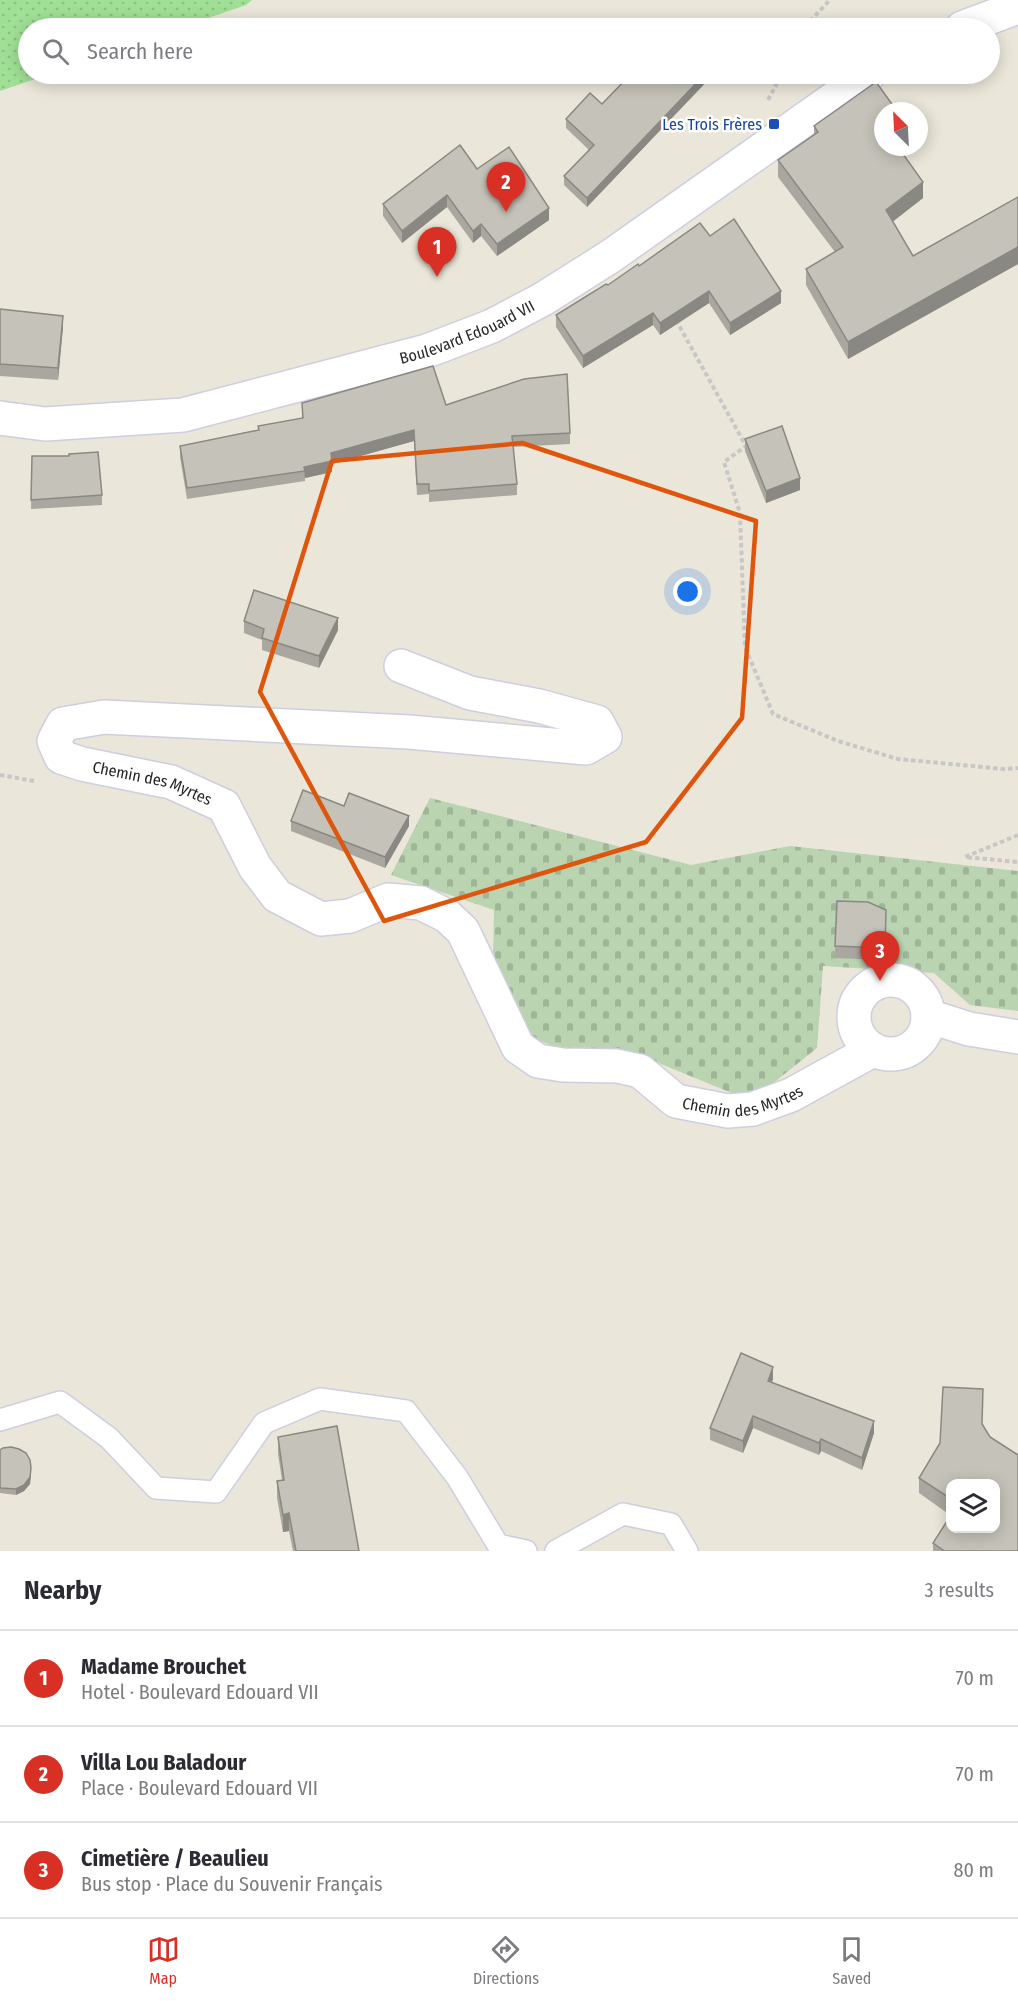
<!DOCTYPE html>
<meta charset="utf-8">
<style>
body{margin:0;font-family:"Fira Sans Condensed",sans-serif;background:#f2f2f3;color:#2b2b33}
.controls{position:absolute;right:18px;bottom:18px;display:grid;overflow:hidden;border-radius:12px;box-shadow:0 3px 15px #0003}
.controls button{width:54px;height:54px;display:grid;place-items:center;padding:0;border:0;border-bottom:2px solid #e1e1e2;background:#fff;color:#2b2b33;font:30px sans-serif}
.compass{position:absolute;left:874px;top:102px;width:54px;height:54px;border-radius:50%;background:#fff;box-shadow:0 3px 15px #0003;rotate:336deg}
.you{position:absolute;left:688px;top:592px;width:21px;height:21px;margin:-15px;border:4px solid #fff;border-radius:50%;background:#1a73e8;box-shadow:0 0 0 9px #1a73e833}
.badge{display:grid;place-items:center;width:39px;height:39px;border-radius:50%;background:#d93025;color:#fff;font-size:20px;font-weight:700}
.pin{position:absolute;translate:-50% -50px;filter:drop-shadow(0 2px 3px #0008)}
.pin::after{content:'';position:absolute;top:32px;width:21px;height:18px;background:inherit;clip-path:polygon(0 0,100% 0,50% 100%)}
.list{margin:0;padding:0;list-style:none}
h2{display:flex;justify-content:space-between;align-items:center;height:78px;margin:0;padding:0 24px;font-size:26px}
h2 small{font-size:20px;font-weight:400;color:#7c7c81}
.list li{display:grid;grid-template-columns:39px 1fr auto;gap:18px;align-items:center;box-sizing:border-box;height:96px;padding:0 24px;border-top:2px solid #e1e1e2}
.list b{display:block;font-size:22px;white-space:nowrap}
.list p{margin:0;font-size:20px;white-space:nowrap;color:#7c7c81}
.list em{font-size:20px;font-style:normal;color:#7c7c81}
.icon{flex:none;width:33px;height:33px;fill:none;stroke:currentColor;stroke-width:2;stroke-linecap:round;stroke-linejoin:round}
.map{position:relative;flex:none;width:1018px;height:1551px;overflow:hidden}
.search{position:absolute;background:#fff;box-shadow:0 3px 15px #0003;left:18px;right:18px;top:18px;height:66px;display:flex;align-items:center;gap:15px;box-sizing:border-box;padding:0 21px;border-radius:33px;color:#7c7c81;font-size:22px}
.sheet{height:366px;background:#fff}
nav{display:flex;justify-content:space-around;align-items:center;box-sizing:border-box;height:84px;border-top:2px solid #e1e1e2;background:#fff;font-size:16px;color:#7c7c81}
nav a{display:grid;justify-items:center;gap:3px}
nav .on{color:#d93025}
.map>svg:first-child{display:block}
.grass{fill:url(#grass-dots)}
.cemetery{fill:url(#cemetery-stones)}
.lines{fill:none;stroke-linecap:round;stroke-linejoin:round}
.service-casing{stroke:#cecee0;stroke-width:24}
.minor-casing{stroke:#cecee0;stroke-width:36}
.tertiary-casing{stroke:#cecee0;stroke-width:36}
.path{stroke:#c7c7c7;stroke-width:4;stroke-dasharray:4.5 3;stroke-linecap:butt}
.service{stroke:#fff;stroke-width:21}
.minor{stroke:#fff;stroke-width:33}
.tertiary{stroke:#fff;stroke-width:33}
.wall{fill:#a9a79f;fill-rule:evenodd}
.shaded-wall{fill:#8a8882}
.building{fill:#c5c2b9;stroke:#8a8882;stroke-width:1.5}
.marked{fill:none;stroke:#de560d;stroke-width:4.5;stroke-linejoin:round}
.transit-dot{fill:#1a4fb4;stroke:#fff;stroke-width:2}
.labels{text-anchor:middle;dominant-baseline:central;stroke-width:5;stroke-linejoin:round;paint-order:stroke}
.transit-label{font-size:16px;fill:#164399;stroke:#fff;text-anchor:end}
.street-label{font-size:16px;fill:#272727;stroke:#fff}
</style>
<div class="map">
<svg width="1018" height="1551" viewBox="0 0 1018 1551">
<defs>
<pattern id="grass-dots" width="8" height="8" patternUnits="userSpaceOnUse" patternTransform="scale(1.5)"><rect width="8" height="8" fill="#a0e096"/><path d="M2 2h.1M6 6h.1" fill="none" stroke="#8ac081" stroke-width="1.8" stroke-linecap="round"/></pattern>
<pattern id="cemetery-stones" width="16" height="16" patternUnits="userSpaceOnUse" patternTransform="scale(1.5)"><rect width="16" height="16" fill="#bad3b0"/><path d="M2 7V4a2 2 0 0 1 4 0v3zM10 15v-3a2 2 0 0 1 4 0v3z" fill="#a0b597"/></pattern>
</defs>
<rect width="100%" height="100%" fill="#eae6d9"/>
<!-- grass -->
<path class="grass" d="M 0,0 L 252,0 L 246,5 L 179,28 L 28,28 L 28,74 L 50,74 L 0,91 Z"/>
<!-- cemetery -->
<path class="cemetery" d="M 430,798 L 691,865 L 790,846 L 1018,871 L 1018,1011 L 970,1005 L 934,973 L 823,966 L 817,1048 L 762,1092 L 739,1096 L 634,1053 L 559,1048 L 532,1038 L 493,958 L 494,910 L 391,875 Z"/>
<g class="lines">
<!-- service casing -->
<g class="service-casing">
<g id="service">
<path d="M 0,1420 L 60,1402 L 109,1438 L 156,1488 L 216,1492 L 264,1423 L 320,1399 L 406,1411 L 457,1477 L 498,1545 L 526,1551"/>
<path d="M 556,1551 L 623,1514 L 671,1524 L 687,1551"/>
</g>
</g>
<!-- minor casing -->
<g class="minor-casing">
<g id="minor">
<path id="s1" d="M 401,666 L 470,693 L 539,706 L 597,722 L 605,737 L 586,748 L 409,732 L 104,717 L 63,724 L 54,741 L 61,757 L 82,764 L 171,782 L 224,806 L 255,867 L 277,896 L 321,919 L 350,916 L 388,900 L 421,903 L 447,916 L 463,931 L 518,1047 L 538,1061 L 563,1065 L 617,1066 L 640,1071 L 676,1101 L 728,1111 L 753,1109 L 791,1095 L 873,1050"/>
<circle cx="891" cy="1017" r="37"/>
<path d="M 928,1016 L 969,1029 L 1018,1037"/>
</g>
</g>
<!-- tertiary casing -->
<g class="tertiary-casing">
<g id="tertiary">
<path d="M 962,28 L 1018,7"/>
<path id="s2" d="M 0,418 L 45,424 L 183,415 L 427,351 L 492,326 L 543,299 L 611,256 L 869,74"/>
</g>
</g>
<!-- path -->
<g class="path">
<path d="M 807,28 L 811,20 L 830,0"/>
<path d="M 768,100 L 782,74"/>
<path d="M 676,320 L 746,446 L 724,462 L 740,513 L 745,647 L 773,714 L 838,741 L 898,759 L 1004,769 L 1018,768"/>
<path d="M 0,775 L 34,781"/>
<path d="M 1018,835 L 965,857 L 1018,862"/>
</g>
<!-- service -->
<use href="#service" class="service"/>
<!-- minor -->
<use href="#minor" class="minor"/>
<!-- tertiary -->
<use href="#tertiary" class="tertiary"/>
</g>
<!-- wall -->
<g class="wall">
<path d="M 711,74 L 711,77 L 587,207 L 564,185 L 564,176 L 589,150 L 566,128 L 566,119 L 602,104 L 642,80 Z"/>
<path d="M 814,126 L 912,147 L 904,154 L 923,198 L 893,221 L 913,256 L 1018,197 L 1018,264 L 848,359 L 806,285 L 806,269 L 835,252 L 778,177 L 778,160 L 814,135 Z"/>
<path d="M 477,169 L 549,220 L 497,256 L 481,236 L 473,243 L 447,207 L 402,243 L 383,216 L 383,204 Z"/>
<path d="M 710,236 L 781,303 L 730,335 L 709,303 L 660,335 L 653,325 L 583,368 L 556,327 L 556,315 L 608,285 L 639,266 Z"/>
<path d="M 0,309 L 63,327 L 58,380 L 0,376 Z"/>
<path d="M 302,403 L 446,405 L 570,433 L 570,444 L 513,447 L 517,484 L 517,495 L 429,502 L 429,494 L 417,495 L 414,441 L 332,464 L 332,472 L 305,478 L 305,481 L 187,499 L 180,457 L 180,446 L 258,430 L 258,426 L 302,418 Z"/>
<path d="M 745,439 L 800,490 L 766,503 L 745,451 Z"/>
<path d="M 32,456 L 102,495 L 102,505 L 31,509 Z"/>
<path d="M 244,621 L 338,630 L 319,668 L 262,650 L 262,640 L 244,633 Z"/>
<path d="M 344,806 L 409,826 L 385,868 L 291,831 L 291,821 Z"/>
<path d="M 886,910 L 885,960 L 835,958 L 835,946 Z"/>
<path d="M 773,1379 L 772,1382 L 874,1433 L 862,1470 L 821,1451 L 819,1455 L 753,1428 L 743,1453 L 710,1440 L 710,1428 Z"/>
<path d="M 983,1424 L 1018,1551 L 933,1551 L 933,1543 L 950,1515 L 919,1493 L 919,1478 ZM 951,1484 L 996,1528 L 951,1528 Z"/>
<path d="M 278,1437 L 359,1551 L 293,1551 L 289,1531 L 283,1532 L 277,1498 L 277,1481 L 282,1480 L 278,1454 Z"/>
<path d="M 0,1450 L 31,1474 L 30,1484 L 24,1491 L 16,1495 L 0,1493 Z"/>
</g>
<!-- shaded-wall -->
<g class="shaded-wall">
<path d="M 705,74 L 711,74 L 711,77 L 587,207 L 587,198 Z"/>
<path d="M 896,147 L 912,147 L 912,148 L 896,160 Z"/>
<path d="M 923,182 L 923,198 L 886,227 L 886,210 Z"/>
<path d="M 447,195 L 447,207 L 402,243 L 402,231 Z"/>
<path d="M 549,208 L 549,220 L 497,256 L 497,244 Z"/>
<path d="M 481,224 L 481,236 L 473,243 L 473,231 Z"/>
<path d="M 1018,247 L 1018,264 L 848,359 L 848,342 Z"/>
<path d="M 709,291 L 709,303 L 660,335 L 660,323 Z"/>
<path d="M 781,291 L 781,303 L 730,335 L 730,323 Z"/>
<path d="M 653,313 L 653,325 L 583,368 L 583,356 Z"/>
<path d="M 63,316 L 63,327 L 58,380 L 58,368 Z"/>
<path d="M 414,430 L 414,441 L 332,464 L 332,472 L 305,478 L 304,467 L 331,453 Z"/>
<path d="M 800,478 L 800,490 L 766,503 L 766,491 Z"/>
<path d="M 338,618 L 338,630 L 319,668 L 319,656 Z"/>
<path d="M 409,816 L 409,826 L 385,868 L 385,857 Z"/>
<path d="M 773,1367 L 773,1379 L 768,1393 L 768,1381 Z"/>
<path d="M 753,1416 L 753,1428 L 743,1453 L 743,1441 Z"/>
<path d="M 874,1421 L 874,1433 L 862,1470 L 862,1458 Z"/>
<path d="M 821,1439 L 821,1451 L 819,1455 L 819,1443 Z"/>
<path d="M 31,1468 L 31,1474 L 30,1484 L 24,1491 L 16,1495 L 16,1489 Z"/>
<path d="M 289,1513 L 289,1531 L 283,1532 L 283,1515 Z"/>
</g>
<!-- building -->
<g class="building">
<path d="M 631,74 L 634,74 L 642,80 L 649,74 L 705,74 L 587,198 L 564,176 L 594,145 L 566,119 L 590,93 L 602,104 Z"/>
<path d="M 876,82 L 897,111 L 883,111 L 883,147 L 898,147 L 923,182 L 886,210 L 913,256 L 1018,197 L 1018,247 L 848,342 L 806,269 L 843,247 L 778,160 L 818,132 L 814,126 Z"/>
<path d="M 460,145 L 477,169 L 509,147 L 549,208 L 497,244 L 481,224 L 473,231 L 447,195 L 402,231 L 383,204 Z"/>
<path d="M 734,219 L 781,291 L 730,323 L 709,291 L 660,323 L 653,313 L 583,356 L 556,315 L 606,284 L 608,285 L 638,264 L 639,266 L 700,223 L 710,236 Z"/>
<path d="M 0,309 L 63,316 L 58,368 L 0,364 Z"/>
<path d="M 433,366 L 446,405 L 524,379 L 567,374 L 570,433 L 512,436 L 517,484 L 429,491 L 429,484 L 417,484 L 414,430 L 331,453 L 332,461 L 304,467 L 305,471 L 187,488 L 180,446 L 259,430 L 258,426 L 303,418 L 302,403 Z"/>
<path d="M 782,426 L 800,478 L 766,491 L 745,439 Z"/>
<path d="M 98,452 L 102,495 L 31,500 L 32,456 L 69,456 L 69,454 Z"/>
<path d="M 254,590 L 338,618 L 319,656 L 262,638 L 264,629 L 244,621 Z"/>
<path d="M 303,790 L 344,806 L 349,793 L 409,816 L 385,857 L 291,821 Z"/>
<path d="M 837,901 L 868,902 L 886,910 L 885,948 L 835,946 Z"/>
<path d="M 741,1353 L 773,1367 L 768,1381 L 874,1421 L 862,1458 L 821,1439 L 819,1443 L 753,1416 L 743,1441 L 710,1428 Z"/>
<path d="M 943,1387 L 983,1389 L 982,1424 L 990,1437 L 1018,1455 L 1018,1551 L 942,1551 L 943,1550 L 933,1543 L 951,1515 L 951,1528 L 996,1528 L 996,1484 L 951,1484 L 951,1499 L 919,1478 L 940,1443 Z"/>
<path d="M 337,1426 L 359,1551 L 296,1551 L 289,1513 L 283,1515 L 277,1481 L 284,1480 L 278,1437 Z"/>
<path d="M 11,1447 L 19,1449 L 26,1453 L 30,1460 L 31,1468 L 30,1477 L 24,1485 L 16,1489 L 1,1488 L 0,1487 L 0,1450 L 3,1448 Z"/>
</g>
<!-- marked area -->
<path class="marked" d="M 522,443 L 756,521 L 742,718 L 646,842 L 384,921 L 260,692 L 332,461 Z"/>
<!-- markers -->
<rect class="transit-dot" x="768" y="118" width="12" height="12" rx="3"/>
<g class="labels">
<!-- transit labels -->
<g class="transit-label">
<text x="762" y="124">Les Trois Frères</text>
</g>
<!-- street labels -->
<g class="street-label">
<text stroke="none"><textPath href="#s2" startOffset="480">Boulevard Edouard VII</textPath></text>
<text stroke="none"><textPath href="#s1" startOffset="900">Chemin des Myrtes</textPath></text>
<text stroke="none"><textPath href="#s1" startOffset="1656">Chemin des Myrtes</textPath></text>
</g>
</g>
</svg>
<div class="controls">
<button><svg class="icon" aria-label="layers" viewBox="0 0 24 24"><path d="M12 4l9 5-9 5-9-5zM3 14l9 5 9-5"/></svg></button>
</div>
<svg class="compass" viewBox="-18 -18 36 36"><path d="M0-13l5 13h-10z" fill="#e53935"/><path d="M0 13l5-13h-10z" fill="#7c7c81"/></svg>
<div class="you"></div>
<div class="pin badge" style="left:437px;top:277px">1</div>
<div class="pin badge" style="left:506px;top:212px">2</div>
<div class="pin badge" style="left:880px;top:981px">3</div>
<div class="search"><svg class="icon" aria-label="search" viewBox="0 0 24 24"><circle cx="10" cy="10" r="6"/><path d="M15 15l6 6"/></svg>Search here</div>
</div>
<section class="sheet">
<h2>Nearby<small>3 results</small></h2>
<ul class="list">
<li><span class="badge">1</span><div><b>Madame Brouchet</b><p>Hotel · Boulevard Edouard VII</p></div><em>70 m</em></li>
<li><span class="badge">2</span><div><b>Villa Lou Baladour</b><p>Place · Boulevard Edouard VII</p></div><em>70 m</em></li>
<li><span class="badge">3</span><div><b>Cimetière / Beaulieu</b><p>Bus stop · Place du Souvenir Français</p></div><em>80 m</em></li>
</ul>
</section>
<nav>
<a class="on"><svg class="icon" aria-label="map" viewBox="0 0 24 24"><path d="M3 6l6-2 6 2 6-2v14l-6 2-6-2-6 2zM9 4v14M15 6v14"/></svg>Map</a>
<a><svg class="icon" aria-label="directions" viewBox="0 0 24 24"><path d="M12 3l9 9-9 9-9-9zM9 14v-3h6M13 9l2 2-2 2"/></svg>Directions</a>
<a><svg class="icon" aria-label="saved" viewBox="0 0 24 24"><path d="M7 4h10v16l-5-4-5 4z"/></svg>Saved</a>
</nav>
